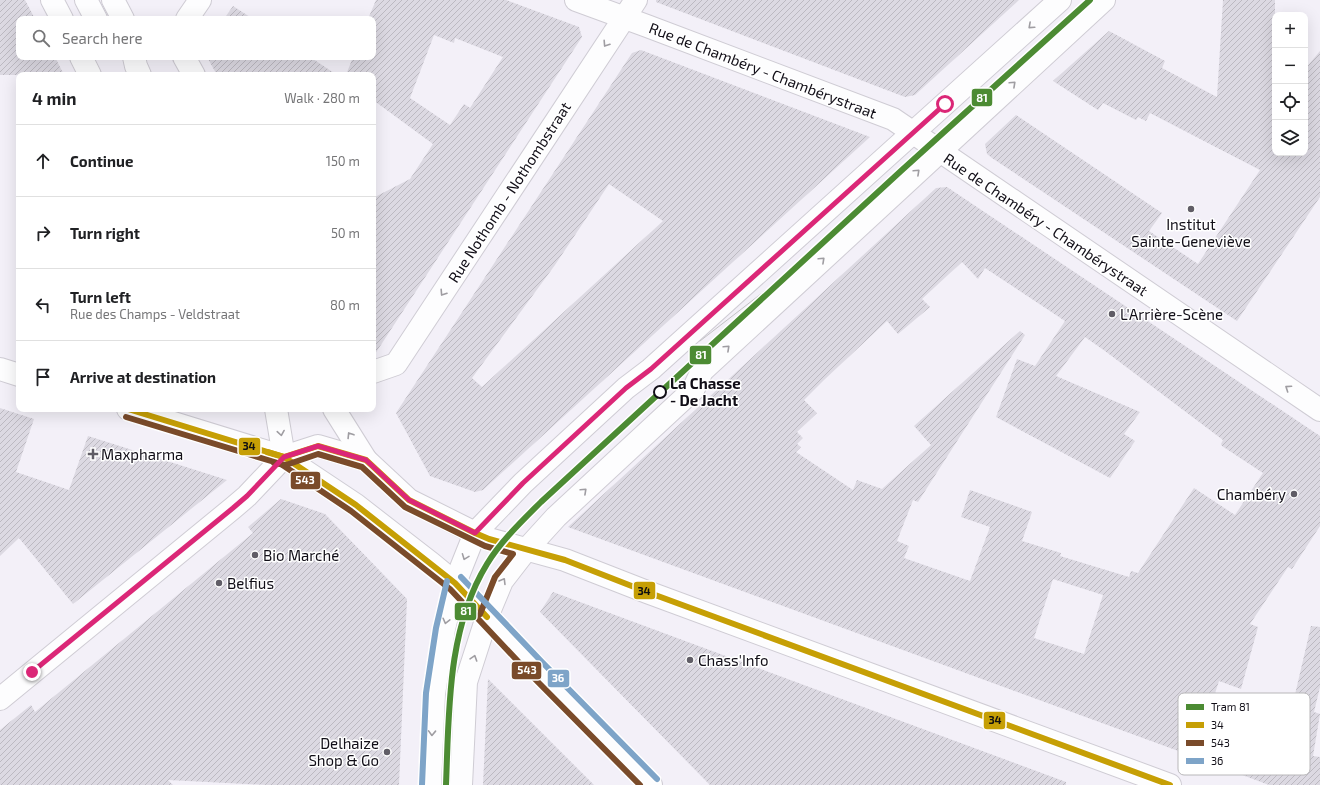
<!DOCTYPE html>
<meta charset="utf-8">
<style>
body{margin:0;font-family:"Exo 2",sans-serif;background:#f6f6f6;color:#202124}
.controls{position:absolute;right:12px;top:12px;display:grid;overflow:hidden;border-radius:8px;box-shadow:0 4px 16px #0002}
.controls button{width:36px;height:36px;display:grid;place-items:center;padding:0;border:0;border-bottom:1px solid #e0e0e0;background:#fff;color:#202124;font:20px sans-serif}
.stop{position:absolute;width:12px;height:12px;margin:-9px;border:3px solid #db2777;border-radius:50%;background:#fff}
.stop.end{background:#db2777;border-color:#fff;box-shadow:0 1px 4px #0008}
.list{margin:0;padding:0;list-style:none}
h2{display:flex;justify-content:space-between;align-items:center;height:52px;margin:0;padding:0 16px;font-size:17px}
h2 small{font-size:13px;font-weight:400;color:#757577}
.list li{display:grid;grid-template-columns:26px 1fr auto;gap:12px;align-items:center;box-sizing:border-box;height:72px;padding:0 16px;border-top:1px solid #e0e0e0}
.list b{display:block;font-size:15px;white-space:nowrap}
.list p{margin:0;font-size:13px;white-space:nowrap;color:#757577}
.list em{font-size:13px;font-style:normal;color:#757577}
.icon{flex:none;width:22px;height:22px;fill:none;stroke:currentColor;stroke-width:2;stroke-linecap:round;stroke-linejoin:round}
.map{position:relative;flex:none;width:1320px;height:785px;overflow:hidden}
.search{position:absolute;background:#fff;box-shadow:0 4px 16px #0002;left:16px;top:16px;width:360px;height:44px;display:flex;align-items:center;gap:10px;box-sizing:border-box;padding:0 14px;border-radius:8px;color:#757577;font-size:15px}
.panel{position:absolute;background:#fff;box-shadow:0 4px 16px #0002;left:16px;top:72px;width:360px;height:340px;border-radius:8px}
.map>svg:first-child{display:block}
.building{fill:url(#building-hatch);fill-rule:evenodd}
.lines{fill:none;stroke-linecap:round;stroke-linejoin:round}
.minor-casing{stroke:#cfccd4;stroke-width:24}
.tertiary-casing{stroke:#cfccd4;stroke-width:24}
.secondary-casing{stroke:#cfccd4;stroke-width:24}
.minor{stroke:#fdfdfe;stroke-width:22}
.tertiary{stroke:#fdfdfe;stroke-width:22}
.secondary{stroke:#fdfdfe;stroke-width:22}
.tram{stroke:#c3c3c5;stroke-width:1}
.bus-1-casing{stroke:#fff;stroke-width:9}
.bus-2-casing{stroke:#fff;stroke-width:9}
.bus-3-casing{stroke:#fff;stroke-width:9}
.bus-1{stroke:#c69f05;stroke-width:6}
.bus-2{stroke:#7a4b2a;stroke-width:6}
.bus-3{stroke:#7ea4c8;stroke-width:6}
.tram-1-casing{stroke:#fff;stroke-width:9}
.tram-1{stroke:#4c8b33;stroke-width:6}
.oneway{stroke:#9f9da2}
.route{stroke:#db2777;stroke-width:5}
.poi-dot{fill:#605d66;stroke:#fff;stroke-width:1.5}
.stop-dot{fill:#fff;stroke:#110e17;stroke-width:2}
.labels{text-anchor:middle;dominant-baseline:central;stroke-width:3;stroke-linejoin:round;paint-order:stroke}
.street-label{font-size:15px;fill:#110e17;stroke:#fff}
.poi-label{font-size:15px;fill:#110e17;stroke:#fff;text-anchor:start}
.stop-label{font-size:15px;font-weight:bold;fill:#110e17;stroke:#fff;text-anchor:start}
.key{fill:#fff;stroke:#b8b7b9;stroke-width:1}
.key-label{font-size:11px;fill:#110e17}
.line-badge{stroke:#fff;stroke-width:1.5}
.badge-label{font-size:11px;text-anchor:middle;font-weight:bold;fill:#fff}
.pale-badge-label{font-size:11px;text-anchor:middle;font-weight:bold;fill:#111}
</style>
<div class="map">
<svg width="1320" height="785" viewBox="0 0 1320 785">
<defs>
<pattern id="building-hatch" width="6" height="6" patternUnits="userSpaceOnUse"><rect width="6" height="6" fill="#dcd9e2"/><path d="M-1 1l2-2M0 6l6-6M5 7l2-2" fill="none" stroke="#bcb9c1"/></pattern>
</defs>
<rect width="100%" height="100%" fill="#f3f0f8"/>
<!-- building -->
<g class="building">
<path d="M 0,0 L 25,0 L 35,19 L 19,19 L 19,57 L 55,57 L 64,75 L 0,75 Z"/>
<path d="M 376,0 L 506,0 L 579,27 L 582,37 L 373,357 L 373,198 L 410,179 L 433,144 L 373,100 L 373,75 L 346,75 L 353,57 L 373,57 L 373,19 L 368,19 ZM 434,35 L 454,43 L 455,38 L 503,57 L 470,108 L 464,104 L 450,125 L 410,98 Z"/>
<path d="M 656,0 L 1019,0 L 915,95 L 905,97 L 656,2 Z"/>
<path d="M 1223,0 L 1275,0 L 1275,153 L 1305,153 L 1305,69 L 1320,51 L 1320,197 L 1237,321 L 992,158 L 987,154 L 985,144 L 1016,115 L 1162,213 L 1149,231 L 1198,264 L 1260,170 L 1150,113 L 1146,121 L 1138,117 L 1136,120 L 1103,103 L 1098,110 L 1053,81 L 1109,31 L 1165,61 L 1162,68 L 1217,97 Z"/>
<path d="M 233,6 L 253,19 L 224,19 Z"/>
<path d="M 641,50 L 870,137 L 483,490 L 475,492 L 430,476 L 396,413 L 632,53 ZM 609,184 L 663,221 L 482,387 L 472,378 L 555,265 Z"/>
<path d="M 207,57 L 310,57 L 337,75 L 217,75 Z"/>
<path d="M 947,187 L 1320,436 L 1320,526 L 1292,569 L 1288,567 L 1250,624 L 1258,627 L 1241,689 L 1219,681 L 1207,718 L 1205,717 L 1192,756 L 568,527 L 936,188 ZM 962,262 L 978,279 L 985,268 L 1065,321 L 1035,366 L 1017,359 L 996,417 L 1110,478 L 1135,441 L 1124,434 L 1140,412 L 1056,376 L 1085,337 L 1105,351 L 1223,440 L 1221,444 L 1222,446 L 1263,473 L 1235,515 L 1194,488 L 1138,573 L 1131,571 L 1129,577 L 1060,556 L 1061,553 L 1022,541 L 1032,512 L 970,490 L 961,517 L 990,527 L 970,581 L 904,558 L 909,546 L 897,541 L 913,500 L 918,502 L 1025,335 L 1020,331 L 914,426 L 931,445 L 882,489 L 857,480 L 853,490 L 796,452 L 801,447 L 797,444 L 803,438 L 797,432 L 817,413 L 804,400 L 824,380 L 887,321 L 898,334 L 930,307 L 922,299 ZM 1053,579 L 1103,595 L 1084,654 L 1034,638 Z"/>
<path d="M 0,408 L 34,419 L 16,472 L 69,490 L 88,436 L 227,480 L 73,604 L 19,538 L 0,556 Z"/>
<path d="M 281,499 L 325,514 L 407,599 L 399,785 L 267,785 L 168,780 L 173,785 L 0,785 L 0,730 L 31,705 L 35,712 L 253,533 L 248,527 Z"/>
<path d="M 553,592 L 1066,782 L 1066,785 L 710,785 L 540,612 Z"/>
<path d="M 1311,626 L 1320,627 L 1320,687 L 1314,712 L 1320,714 L 1313,756 L 1320,757 L 1320,785 L 1269,785 L 1237,773 L 1256,721 L 1286,733 Z"/>
<path d="M 488,679 L 594,785 L 483,785 Z"/>
</g>
<g class="lines">
<!-- minor casing -->
<g class="minor-casing">
<g id="minor">
<path d="M 52,0 L 62,19"/>
<path d="M 576,0 L 647,26 L 893,119 L 1320,410"/>
<path d="M 81,57 L 90,75"/>
<path d="M 184,57 L 194,75"/>
<path d="M 373,372 L 396,364 L 636,0"/>
<path d="M 0,699 L 233,508 L 247,496 L 284,457"/>
</g>
</g>
<!-- tertiary casing -->
<g class="tertiary-casing">
<g id="tertiary">
<path d="M 86,0 L 96,19"/>
<path d="M 113,0 L 123,19"/>
<path d="M 187,19 L 200,0"/>
<path d="M 134,57 L 136,66 L 140,75"/>
<path d="M 276,409 L 284,457"/>
<path d="M 334,409 L 366,460"/>
<path d="M 475,533 L 489,539 L 565,560 L 647,592 L 1170,785"/>
<path d="M 430,785 L 434,694 L 444,629 L 455,583"/>
<path d="M 461,785 L 466,682 L 487,617 L 651,785"/>
</g>
</g>
<!-- secondary casing -->
<g class="secondary-casing">
<g id="secondary">
<path d="M 0,369 L 19,375"/>
<path d="M 128,409 L 284,457 L 356,505 L 432,564 L 455,583 L 487,617 L 502,581 L 526,550 L 556,517 L 693,390 L 702,371 L 1104,0"/>
<path d="M 284,457 L 318,446 L 366,460 L 409,500 L 475,533"/>
<path d="M 455,583 L 475,533 L 523,483 L 626,388 L 651,369 L 1060,0"/>
</g>
</g>
<!-- minor -->
<use href="#minor" class="minor"/>
<!-- tertiary -->
<use href="#tertiary" class="tertiary"/>
<!-- secondary -->
<use href="#secondary" class="secondary"/>
<!-- tram -->
<path class="tram" d="M 700,341 L 801,263"/>
<!-- bus-1 casing -->
<g class="bus-1-casing">
<g id="bus-1">
<path d="M 128,409 L 284,457 L 318,446 L 366,460 L 409,500 L 475,533 L 489,539 L 565,560 L 647,592 L 1170,785"/>
<path d="M 267,452 L 284,457 L 356,505 L 455,583 L 487,617"/>
</g>
</g>
<!-- bus-2 casing -->
<g class="bus-2-casing">
<g id="bus-2">
<path d="M 126,417 L 281,464 L 351,511 L 450,589 L 529,673 L 640,785"/>
<path d="M 274,463 L 286,465 L 318,454 L 362,467 L 405,507 L 485,546 L 513,554 L 495,577 L 480,614"/>
</g>
</g>
<!-- bus-3 casing -->
<g class="bus-3-casing">
<g id="bus-3">
<path d="M 461,577 L 541,661 L 657,779"/>
<path d="M 422,785 L 426,693 L 436,628 L 447,581"/>
</g>
</g>
<!-- bus-1 -->
<use href="#bus-1" class="bus-1"/>
<!-- bus-2 -->
<use href="#bus-2" class="bus-2"/>
<!-- bus-3 -->
<use href="#bus-3" class="bus-3"/>
<!-- tram-1 casing -->
<g class="tram-1-casing">
<path id="tram-1" d="M 446,785 C 449,711 447,629 487,564 C 501,541 522,521 541,502 L 902,170 L 1090,0"/>
</g>
<!-- tram-1 -->
<use href="#tram-1" class="tram-1"/>
</g>
<!-- one-way arrows -->
<defs><path id="oneway-chevron" d="M-2-3.5L2.5 0L-2 3.5" fill="none" stroke-width="1.6" stroke-linecap="round" stroke-linejoin="round"/></defs>
<g class="oneway">
<use href="#oneway-chevron" transform="translate(1031 26) rotate(138)"/>
<use href="#oneway-chevron" transform="translate(606 44) rotate(123)"/>
<use href="#oneway-chevron" transform="translate(1013 84) rotate(-43)"/>
<use href="#oneway-chevron" transform="translate(917 172) rotate(-43)"/>
<use href="#oneway-chevron" transform="translate(822 260) rotate(-43)"/>
<use href="#oneway-chevron" transform="translate(443 293) rotate(123)"/>
<use href="#oneway-chevron" transform="translate(727 348) rotate(-43)"/>
<use href="#oneway-chevron" transform="translate(1288 388) rotate(-146)"/>
<use href="#oneway-chevron" transform="translate(281 433) rotate(81)"/>
<use href="#oneway-chevron" transform="translate(350 435) rotate(-122)"/>
<use href="#oneway-chevron" transform="translate(584 491) rotate(-43)"/>
<use href="#oneway-chevron" transform="translate(465 557) rotate(111)"/>
<use href="#oneway-chevron" transform="translate(503 581) rotate(-59)"/>
<use href="#oneway-chevron" transform="translate(446 621) rotate(104)"/>
<use href="#oneway-chevron" transform="translate(474 658) rotate(-72)"/>
<use href="#oneway-chevron" transform="translate(432 733) rotate(92)"/>
</g>
<g class="lines">
<!-- route -->
<path class="route" d="M 32,672 L 233,508 L 247,496 L 284,457 L 318,446 L 366,460 L 409,500 L 475,533 L 523,483 L 626,388 L 651,369 L 945,104"/>
</g>
<!-- markers -->
<g class="poi-dot">
<circle cx="1191" cy="209" r="4"/>
<circle cx="1112" cy="314" r="4"/>
<path d="M91 448h4v4h4v4h-4v4h-4v-4h-4v-4h4z"/>
<circle cx="1294" cy="494" r="4"/>
<circle cx="255" cy="555" r="4"/>
<circle cx="219" cy="583" r="4"/>
<circle cx="690" cy="660" r="4"/>
<circle cx="387" cy="752" r="4"/>
</g>
<circle class="stop-dot" cx="660" cy="392" r="6"/>
<g class="labels">
<!-- street labels -->
<g class="street-label">
<text transform="translate(763 70) rotate(21)">Rue de Chambéry - Chambérystraat</text>
<text transform="translate(509 192) rotate(-57)">Rue Nothomb - Nothombstraat</text>
<text transform="translate(1046 224) rotate(34)">Rue de Chambéry - Chambérystraat</text>
</g>
<!-- poi labels -->
<g class="poi-label">
<text x="1191" y="224" text-anchor="middle">Institut<tspan x="1191" dy="17">Sainte-Geneviève</tspan></text>
<text x="1120" y="314">L'Arrière-Scène</text>
<text x="101" y="454">Maxpharma</text>
<text x="1286" y="494" text-anchor="end">Chambéry</text>
<text x="263" y="555">Bio Marché</text>
<text x="227" y="583">Belfius</text>
<text x="698" y="660">Chass'Info</text>
<text x="379" y="743" text-anchor="end">Delhaize<tspan x="379" dy="17">Shop &amp; Go</tspan></text>
</g>
<!-- stop labels -->
<g class="stop-label">
<text x="670" y="383">La Chasse<tspan x="670" dy="17">- De Jacht</tspan></text>
</g>
</g>
<!-- legend -->
<rect x="1178" y="693" width="132" height="82" rx="6" class="key"/>
<rect x="1186" y="704" width="18" height="6" fill="#4c8b33"/>
<rect x="1186" y="722" width="18" height="6" fill="#c69f05"/>
<rect x="1186" y="740" width="18" height="6" fill="#7a4b2a"/>
<rect x="1186" y="758" width="18" height="6" fill="#7ea4c8"/>
<g class="key-label">
<text x="1211" y="711">Tram 81</text>
<text x="1211" y="729">34</text>
<text x="1211" y="747">543</text>
<text x="1211" y="765">36</text>
</g>
<g class="line-badge">
<rect x="971" y="88" width="22" height="19" rx="4" fill="#4c8b33"/>
<rect x="689" y="345" width="23" height="20" rx="4" fill="#4c8b33"/>
<rect x="238" y="437" width="23" height="19" rx="4" fill="#c69f05"/>
<rect x="290" y="471" width="31" height="19" rx="4" fill="#7a4b2a"/>
<rect x="633" y="581" width="23" height="19" rx="4" fill="#c69f05"/>
<rect x="454" y="602" width="23" height="19" rx="4" fill="#4c8b33"/>
<rect x="511" y="661" width="31" height="19" rx="4" fill="#7a4b2a"/>
<rect x="547" y="669" width="23" height="19" rx="4" fill="#7ea4c8"/>
<rect x="983" y="711" width="23" height="19" rx="4" fill="#c69f05"/>
</g>
<g class="badge-label">
<text x="982" y="102">81</text>
<text x="701" y="359">81</text>
<text x="305" y="484">543</text>
<text x="466" y="615">81</text>
<text x="527" y="674">543</text>
<text x="558" y="682">36</text>
</g>
<g class="pale-badge-label">
<text x="249" y="450">34</text>
<text x="644" y="595">34</text>
<text x="995" y="724">34</text>
</g>
</svg>
<div class="controls">
<button>+</button>
<button>−</button>
<button><svg class="icon" aria-label="locate" viewBox="0 0 24 24"><circle cx="12" cy="12" r="6"/><path d="M12 2v4M12 18v4M2 12h4M18 12h4"/></svg></button>
<button><svg class="icon" aria-label="layers" viewBox="0 0 24 24"><path d="M12 4l9 5-9 5-9-5zM3 14l9 5 9-5"/></svg></button>
</div>
<div class="stop" style="left:945px;top:104px"></div>
<div class="stop end" style="left:32px;top:672px"></div>
<div class="search"><svg class="icon" aria-label="search" viewBox="0 0 24 24"><circle cx="10" cy="10" r="6"/><path d="M15 15l6 6"/></svg>Search here</div>
<section class="panel">
<h2>4 min<small>Walk · 280 m</small></h2>
<ul class="list">
<li><svg class="icon" aria-label="ahead" viewBox="0 0 24 24"><path d="M12 20V5M6 11l6-6 6 6"/></svg><div><b>Continue</b></div><em>150 m</em></li>
<li><svg class="icon" aria-label="right" viewBox="0 0 24 24"><path d="M7 20v-9h11M14 6l5 5-5 5"/></svg><div><b>Turn right</b></div><em>50 m</em></li>
<li><svg class="icon" aria-label="left" viewBox="0 0 24 24"><path d="M17 20v-9H6M10 6l-5 5 5 5"/></svg><div><b>Turn left</b><p>Rue des Champs - Veldstraat</p></div><em>80 m</em></li>
<li><svg class="icon" aria-label="arrive" viewBox="0 0 24 24"><path d="M6 21V4h12l-3 4 3 4H6"/></svg><div><b>Arrive at destination</b></div></li>
</ul>
</section>
</div>
